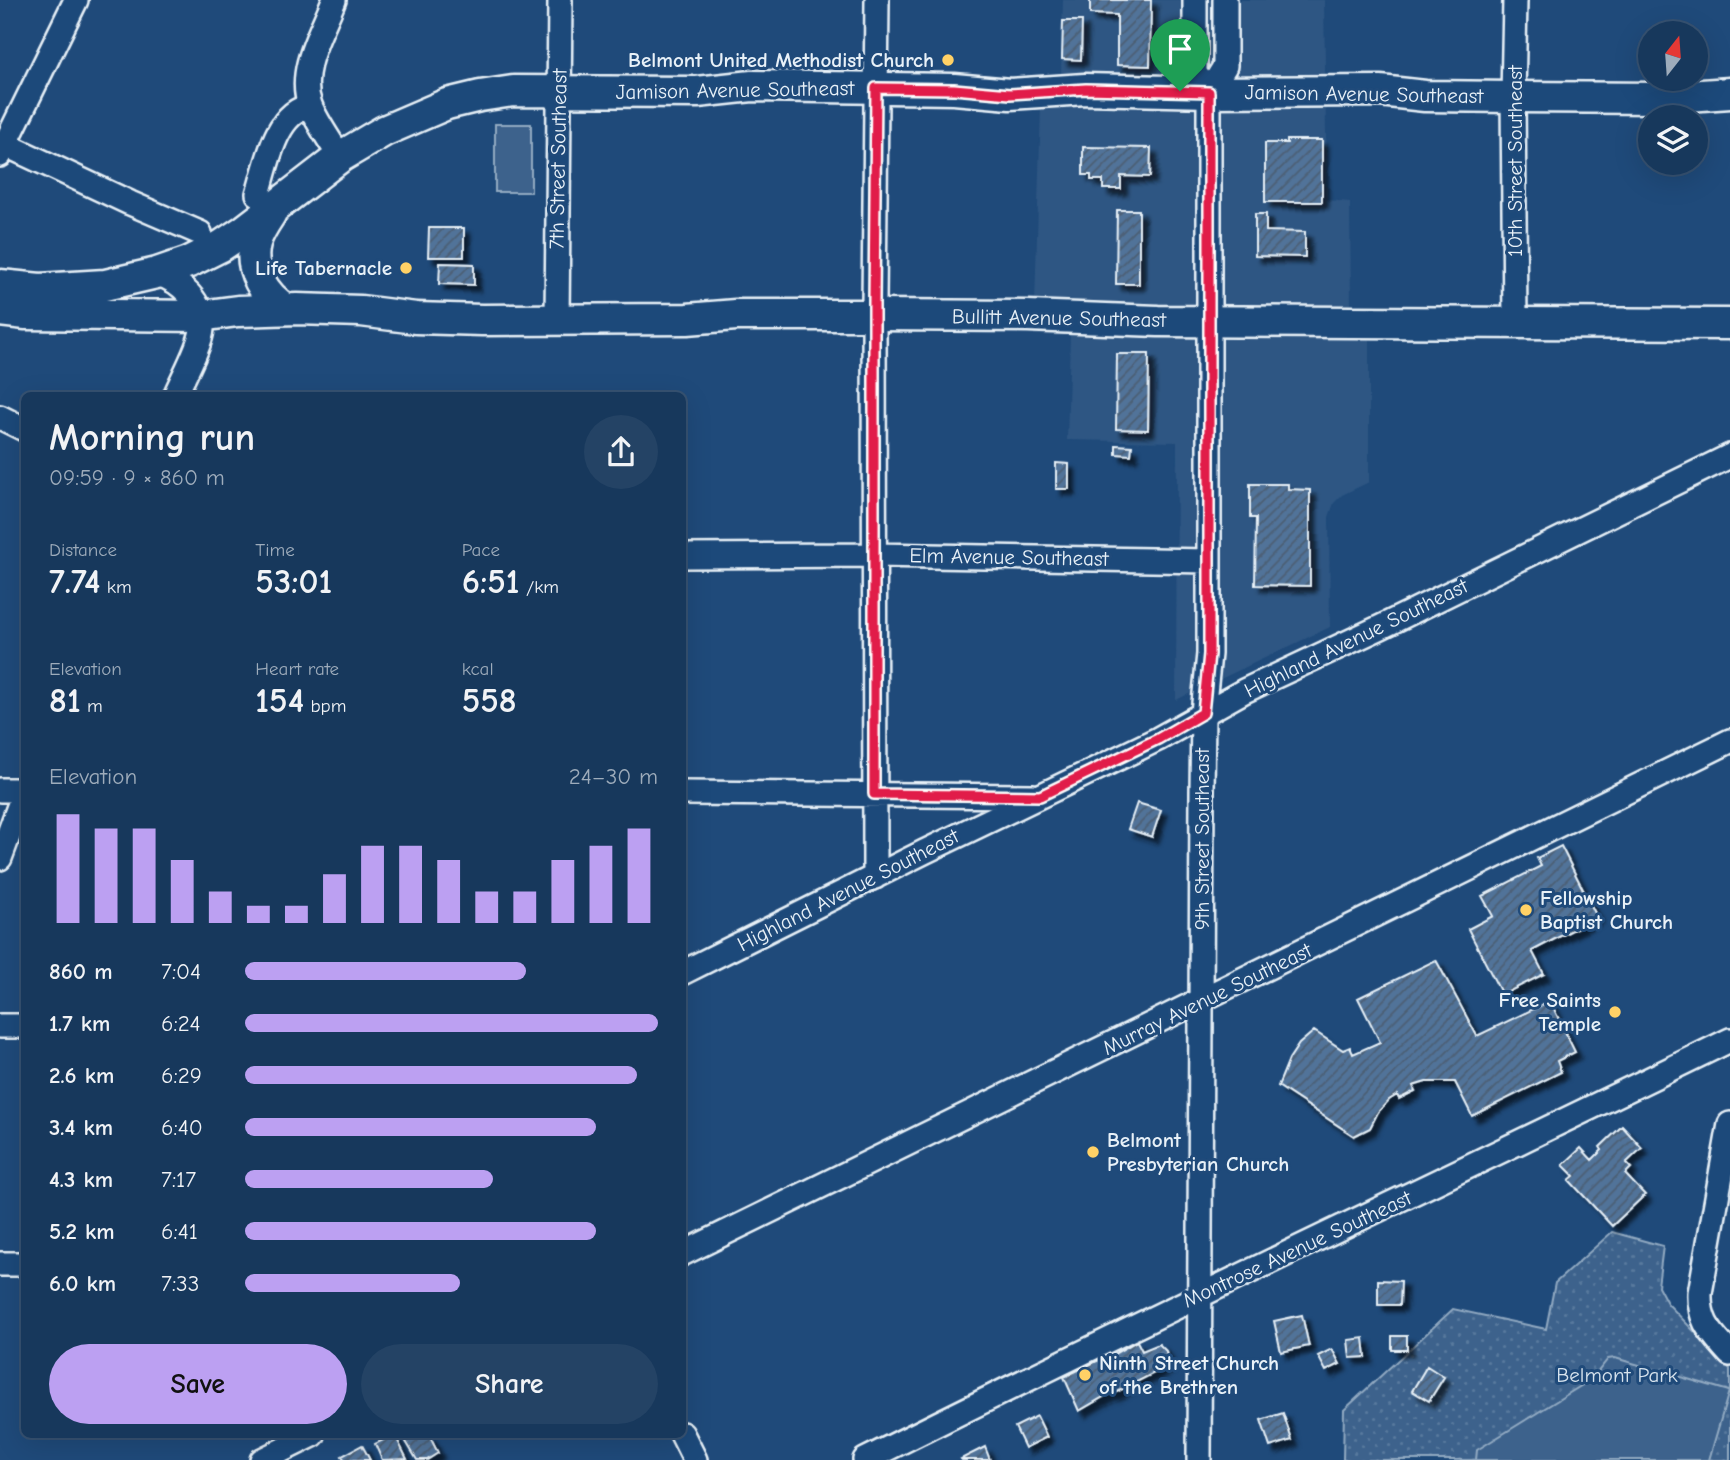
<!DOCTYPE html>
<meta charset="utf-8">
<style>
:root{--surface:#17385c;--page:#244365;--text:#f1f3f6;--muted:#9eacbb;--line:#365272;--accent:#bca0f2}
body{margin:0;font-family:"Comic Neue",sans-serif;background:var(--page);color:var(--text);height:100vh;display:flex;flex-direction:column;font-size:26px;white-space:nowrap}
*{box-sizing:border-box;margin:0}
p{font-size:23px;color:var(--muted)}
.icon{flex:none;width:38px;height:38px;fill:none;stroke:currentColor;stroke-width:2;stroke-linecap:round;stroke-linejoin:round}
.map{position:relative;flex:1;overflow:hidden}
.side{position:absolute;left:21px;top:392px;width:665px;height:1046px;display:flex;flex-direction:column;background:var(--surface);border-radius:10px;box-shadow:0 7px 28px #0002,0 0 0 2px var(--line)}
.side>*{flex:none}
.needle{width:46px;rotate:17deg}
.controls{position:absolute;left:1638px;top:21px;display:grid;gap:14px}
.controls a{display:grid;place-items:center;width:70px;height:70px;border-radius:50%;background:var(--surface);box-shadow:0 7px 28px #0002,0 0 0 2px var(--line);font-size:35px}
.pin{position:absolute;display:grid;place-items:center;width:60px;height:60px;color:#fff;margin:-72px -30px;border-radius:50% 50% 50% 0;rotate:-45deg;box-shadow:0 0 7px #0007}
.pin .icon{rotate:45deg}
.round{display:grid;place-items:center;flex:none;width:74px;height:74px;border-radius:37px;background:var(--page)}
.overview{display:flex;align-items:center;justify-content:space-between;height:119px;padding:0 28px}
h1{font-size:38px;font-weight:800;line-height:52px}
.metrics{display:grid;grid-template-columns:repeat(3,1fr);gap:10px;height:119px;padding:7px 28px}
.metrics div{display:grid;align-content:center}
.metrics b{font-size:35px;font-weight:800}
.metrics small{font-size:19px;font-weight:400}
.metrics p{font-size:19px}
.chart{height:196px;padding:14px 28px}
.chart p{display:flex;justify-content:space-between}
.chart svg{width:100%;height:126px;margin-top:7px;stroke:var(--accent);stroke-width:6}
.button{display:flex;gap:14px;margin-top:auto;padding:14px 28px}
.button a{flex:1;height:80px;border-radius:42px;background:var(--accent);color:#111;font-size:28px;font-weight:800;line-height:80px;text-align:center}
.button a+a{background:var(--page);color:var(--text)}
ul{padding:0 28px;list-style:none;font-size:23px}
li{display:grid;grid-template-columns:112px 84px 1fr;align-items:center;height:52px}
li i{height:18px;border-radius:9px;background:var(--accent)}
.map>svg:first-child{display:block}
.built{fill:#2e5683}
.park{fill:url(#park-dots);stroke:#92aac2;stroke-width:2}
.pitch{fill:#3c628c;stroke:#92aac2;stroke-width:2}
.building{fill:url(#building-hatch);stroke:#e8f1f8;stroke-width:2;filter:url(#shadow)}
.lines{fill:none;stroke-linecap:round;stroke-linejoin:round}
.minor-casing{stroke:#e8f1f8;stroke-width:28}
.major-casing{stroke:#e8f1f8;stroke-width:35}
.minor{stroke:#1f4a7a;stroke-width:23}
.major{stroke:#1f4a7a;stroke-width:30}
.route-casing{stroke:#fff;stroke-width:14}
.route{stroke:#e11d48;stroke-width:9}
.poi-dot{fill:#ffd166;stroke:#1f4a7a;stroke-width:2.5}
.labels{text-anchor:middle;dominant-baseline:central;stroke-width:6;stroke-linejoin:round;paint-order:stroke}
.poi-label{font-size:21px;font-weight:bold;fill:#e8f1f8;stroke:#1f4a7a;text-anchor:end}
.street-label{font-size:21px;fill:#e8f1f8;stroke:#1f4a7a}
.park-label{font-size:21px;fill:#d7e3ed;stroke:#1f4a7a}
</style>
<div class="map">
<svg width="1730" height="1460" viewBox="0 0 1730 1460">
<defs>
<pattern id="park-dots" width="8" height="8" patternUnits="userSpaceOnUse" patternTransform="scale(1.75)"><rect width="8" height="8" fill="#3c628c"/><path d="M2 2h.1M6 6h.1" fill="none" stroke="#58799d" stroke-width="1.8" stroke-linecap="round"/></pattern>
<pattern id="building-hatch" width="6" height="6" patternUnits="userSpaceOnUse" patternTransform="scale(1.75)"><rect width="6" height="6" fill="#517399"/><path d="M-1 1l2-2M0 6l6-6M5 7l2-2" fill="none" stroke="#4c5e72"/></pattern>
<filter id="shadow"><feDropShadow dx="6" dy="6" stdDeviation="2" flood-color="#0009"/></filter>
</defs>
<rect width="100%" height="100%" fill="#1f4a7a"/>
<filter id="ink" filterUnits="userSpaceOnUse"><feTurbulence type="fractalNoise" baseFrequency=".0143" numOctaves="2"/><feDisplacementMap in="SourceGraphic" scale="14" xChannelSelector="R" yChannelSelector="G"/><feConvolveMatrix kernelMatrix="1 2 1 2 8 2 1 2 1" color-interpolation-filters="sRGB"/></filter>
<g filter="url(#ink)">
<!-- built -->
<path class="built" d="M1063,0H1324L1327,200L1350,202L1351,307L1369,308V482L1342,495L1334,503L1329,517L1330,627L1176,700L1177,442L1067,440L1070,336L1034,335L1042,75H1061Z"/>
<!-- park -->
<path class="park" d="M1612,1232L1663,1246L1658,1286L1667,1303L1730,1369V1460H1343L1344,1410L1453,1309L1546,1329L1555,1283Z"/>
<!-- pitch -->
<path class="pitch" d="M495,124H531V192H495Z
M1615,1358L1729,1391L1709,1460H1476L1477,1450L1592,1379L1608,1359Z"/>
<!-- building -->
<path class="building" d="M1090,0H1151L1150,66L1117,65V15L1090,14Z
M1063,21H1082L1081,60L1062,59Z
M1287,140H1322V202H1265V143H1287Z
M1083,147L1151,148L1150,177L1121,176V189H1103V180H1091V175H1083Z
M1117,210H1139V284H1116Z
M1255,214H1266V231L1305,232V257L1255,256Z
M429,228H464V257H428Z
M440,263L474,264V285L439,284Z
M1117,354H1149L1148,430L1116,429Z
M1116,445L1132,446L1131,455L1116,454Z
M1056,463L1069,464V489H1056Z
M1250,484H1288V489L1310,490V586L1255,585L1256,518H1250Z
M1137,803L1161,810L1152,837L1128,829Z
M1561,846L1597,917L1532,951L1544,974L1502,995L1468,929L1493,916L1482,896L1541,866L1537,858Z
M1436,960L1477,1036L1550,1001L1575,1052L1557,1061L1561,1072L1472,1116L1455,1082H1426L1413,1086L1415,1091L1399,1099L1397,1095L1389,1100L1378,1112L1370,1128L1354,1136L1278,1086L1289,1059L1299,1044L1314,1031L1343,1050L1350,1047L1353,1054L1380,1042L1358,998Z
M1622,1126L1642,1148L1626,1163L1631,1168L1625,1174L1645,1195L1612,1226L1569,1180L1574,1176L1563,1165L1581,1148L1592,1160L1602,1150L1600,1147Z
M1378,1280L1401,1281L1400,1305H1378Z
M1302,1315L1309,1346L1281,1352L1274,1321Z
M1392,1336H1407V1350H1392Z
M1364,1338L1366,1357L1350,1358L1348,1340Z
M1137,1341L1142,1351L1159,1344L1166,1351L1168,1366L1113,1394L1112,1392L1079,1411L1064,1377L1099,1360L1100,1362Z
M1332,1349L1340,1364L1326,1371L1318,1356Z
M1427,1366L1444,1377L1429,1401L1412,1391Z
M1283,1413L1292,1440L1270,1447L1261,1420Z
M1037,1416L1047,1437L1025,1448L1015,1427Z
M393,1435H395L407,1459L382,1460L375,1444Z
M402,1435H429L438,1453L427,1460H417Z
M362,1445L370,1460H345L342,1456Z
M985,1447L990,1460H962L961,1459Z"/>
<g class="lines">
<defs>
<path id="minor" d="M334,0C322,31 297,71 310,105C317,123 330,140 340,157
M1195,0V73L1209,92
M0,142L130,203L200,233
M0,155L76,0
M258,194C267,165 275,112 310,106
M157,273C181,282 204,302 202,329C201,345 182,379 175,396
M557,319L560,0
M1515,322L1513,97L1515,0
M0,417L24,429
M682,556L874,555L1209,561
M0,790H24
M682,793L1033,796
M0,858L24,793
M875,877L874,304L877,0
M682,973L924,852L1158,739L1244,691L1381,627L1730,456
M0,1026H24
M1730,1124L1700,1293C1699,1323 1711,1332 1730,1354
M682,1254L1730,741
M0,1264H24
M682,1434L695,1460
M262,1460L313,1435
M865,1460C1151,1316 1442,1181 1730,1040
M1199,1460L1202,792L1203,713L1209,654V92L1225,66V0"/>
<path id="major" d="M271,213C265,222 258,232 255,243C248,270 265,296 286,309
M0,285L40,289L105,285L157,273L189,262L221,246L245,230L340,157L384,131L447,104L480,96L513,91L697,92L752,86L954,89L1010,94L1085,89L1209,92L1380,91L1425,96L1513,97L1659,98L1730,93
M0,311L26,314L200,316L238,311L297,309L361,311L416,318L482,320L687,319L736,315H874L1028,316L1158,321L1730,324"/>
</defs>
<!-- minor casing -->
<use href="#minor" class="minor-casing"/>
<!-- major casing -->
<use href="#major" class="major-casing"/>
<!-- minor -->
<use href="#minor" class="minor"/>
<!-- major -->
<use href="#major" class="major"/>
</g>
</g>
<g class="lines" filter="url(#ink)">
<defs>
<path id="route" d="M876,88L954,89L1010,94L1086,89L1209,92V654L1203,713L1158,739L1040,796L874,794V304Z"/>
</defs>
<!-- route casing -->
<use href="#route" class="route-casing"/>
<!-- route -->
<use href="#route" class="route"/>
</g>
<!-- markers -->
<g class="poi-dot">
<circle cx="948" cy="60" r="7"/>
<circle cx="406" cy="268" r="7"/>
<circle cx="1526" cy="910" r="7"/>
<circle cx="1615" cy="1012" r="7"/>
<circle cx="1093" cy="1152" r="7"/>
<circle cx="1085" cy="1375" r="7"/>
</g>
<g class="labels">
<!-- poi labels -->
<g class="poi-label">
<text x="934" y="60">Belmont United Methodist Church</text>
<text x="392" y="268">Life Tabernacle</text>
<text x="1540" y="898" text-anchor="start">Fellowship<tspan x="1540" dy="24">Baptist Church</tspan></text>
<text x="1601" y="1000">Free Saints<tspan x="1601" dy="24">Temple</tspan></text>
<text x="1107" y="1140" text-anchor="start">Belmont<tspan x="1107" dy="24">Presbyterian Church</tspan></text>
<text x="1099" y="1363" text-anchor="start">Ninth Street Church<tspan x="1099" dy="24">of the Brethren</tspan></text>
</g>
<!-- street labels -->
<g class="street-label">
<text transform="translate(735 90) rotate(-1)">Jamison Avenue Southeast</text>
<text transform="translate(1364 94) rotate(1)">Jamison Avenue Southeast</text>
<text transform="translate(558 159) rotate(-89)">7th Street Southeast</text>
<text transform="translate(1515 161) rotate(-90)">10th Street Southeast</text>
<text transform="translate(1059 318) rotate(1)">Bullitt Avenue Southeast</text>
<text transform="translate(1009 557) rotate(1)">Elm Avenue Southeast</text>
<text transform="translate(1356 638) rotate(-26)">Highland Avenue Southeast</text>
<text transform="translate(1202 839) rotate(-90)">9th Street Southeast</text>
<text transform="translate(848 890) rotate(-27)">Highland Avenue Southeast</text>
<text transform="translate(1207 999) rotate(-26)">Murray Avenue Southeast</text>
<text transform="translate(1297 1249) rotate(-25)">Montrose Avenue Southeast</text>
</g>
<!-- park labels -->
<g class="park-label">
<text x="1617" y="1375">Belmont Park</text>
</g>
</g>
</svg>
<div class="controls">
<a><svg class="needle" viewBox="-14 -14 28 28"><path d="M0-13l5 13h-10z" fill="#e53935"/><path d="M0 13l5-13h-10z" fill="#9eacbb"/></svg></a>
<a><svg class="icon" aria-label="layers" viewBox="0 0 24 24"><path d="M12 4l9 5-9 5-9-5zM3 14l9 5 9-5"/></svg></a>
</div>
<div class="pin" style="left:1180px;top:91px;background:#1e9e55"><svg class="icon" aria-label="arrive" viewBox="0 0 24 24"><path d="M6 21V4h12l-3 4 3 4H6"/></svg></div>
<section class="side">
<div class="overview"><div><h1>Morning run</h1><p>09:59 · 9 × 860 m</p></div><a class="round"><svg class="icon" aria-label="share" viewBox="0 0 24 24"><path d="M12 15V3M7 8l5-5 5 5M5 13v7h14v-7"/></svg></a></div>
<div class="metrics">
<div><p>Distance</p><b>7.74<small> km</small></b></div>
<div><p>Time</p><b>53:01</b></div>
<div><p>Pace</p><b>6:51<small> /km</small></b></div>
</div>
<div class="metrics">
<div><p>Elevation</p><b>81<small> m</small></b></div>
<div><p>Heart rate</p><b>154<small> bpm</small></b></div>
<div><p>kcal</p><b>558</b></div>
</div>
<div class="chart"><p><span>Elevation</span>24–30 m</p>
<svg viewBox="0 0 160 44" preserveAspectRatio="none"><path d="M5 44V6M15 44V11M25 44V11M35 44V22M45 44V33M55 44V38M65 44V38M75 44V27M85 44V17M95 44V17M105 44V22M115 44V33M125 44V33M135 44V22M145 44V17M155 44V11"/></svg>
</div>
<ul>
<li><b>860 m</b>7:04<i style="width:68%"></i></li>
<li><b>1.7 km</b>6:24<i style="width:100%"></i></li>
<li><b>2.6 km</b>6:29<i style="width:95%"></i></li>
<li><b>3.4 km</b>6:40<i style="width:85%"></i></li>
<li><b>4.3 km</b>7:17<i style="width:60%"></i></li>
<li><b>5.2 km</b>6:41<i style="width:85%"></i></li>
<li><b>6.0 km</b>7:33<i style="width:52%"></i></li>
</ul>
<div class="button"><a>Save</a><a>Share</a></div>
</section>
</div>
